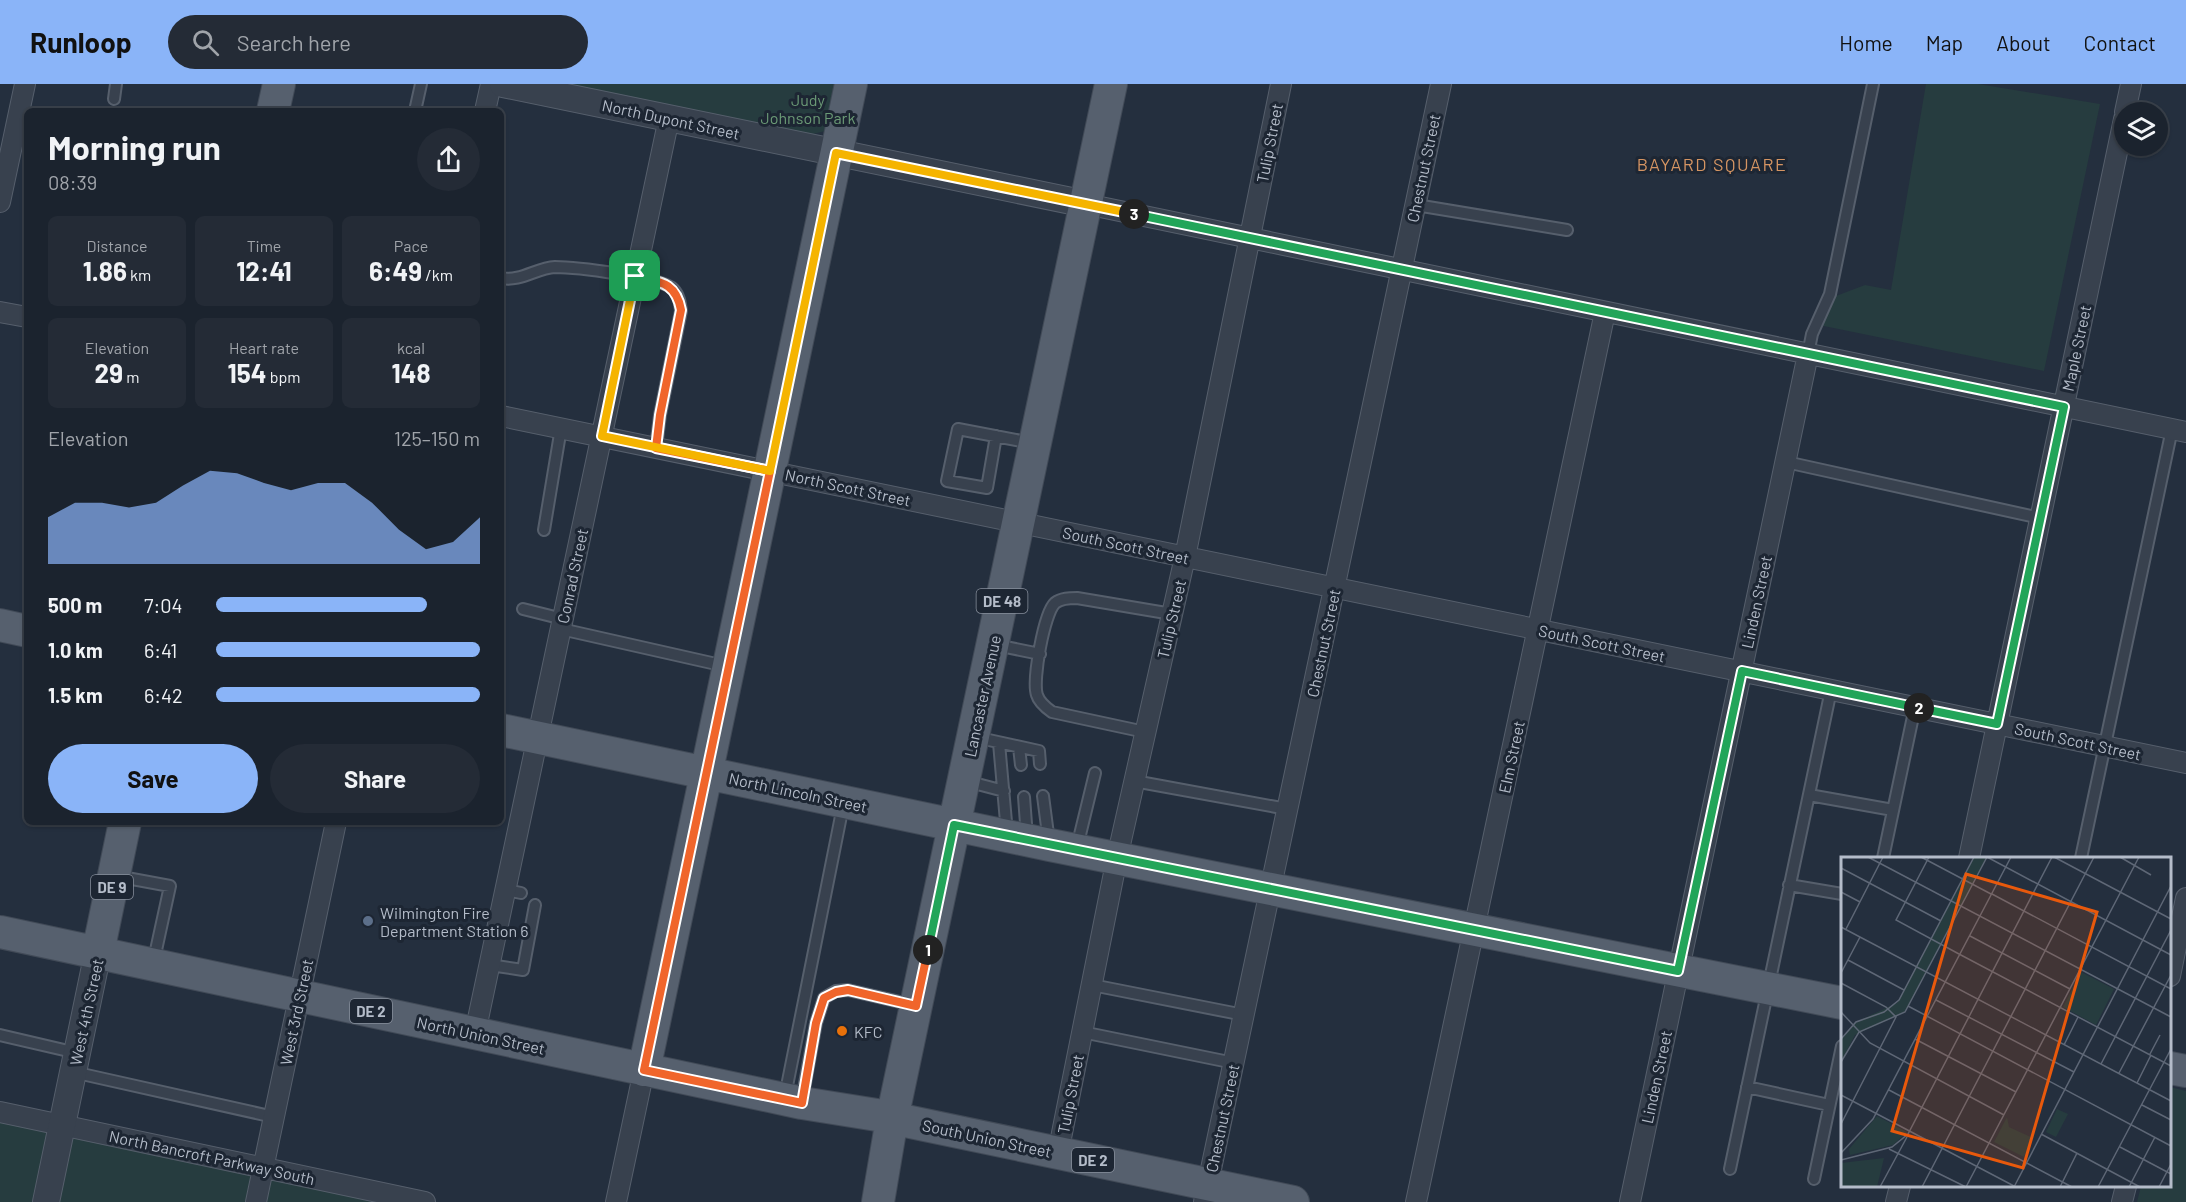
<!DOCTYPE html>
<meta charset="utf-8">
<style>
:root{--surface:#1b232e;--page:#242b36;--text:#f1f3f6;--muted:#a0a4aa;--line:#39404a;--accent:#8ab4f8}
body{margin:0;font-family:Barlow,sans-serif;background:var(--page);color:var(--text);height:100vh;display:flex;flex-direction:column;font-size:22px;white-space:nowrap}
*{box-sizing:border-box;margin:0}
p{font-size:20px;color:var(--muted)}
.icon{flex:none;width:33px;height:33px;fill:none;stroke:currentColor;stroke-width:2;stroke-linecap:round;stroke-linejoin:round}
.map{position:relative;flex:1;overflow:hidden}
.side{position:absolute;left:24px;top:24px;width:480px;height:717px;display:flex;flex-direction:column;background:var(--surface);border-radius:9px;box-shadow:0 2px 4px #0004,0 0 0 2px var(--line)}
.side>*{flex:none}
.tools{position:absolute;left:2114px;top:18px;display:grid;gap:12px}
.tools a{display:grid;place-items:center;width:54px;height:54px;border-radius:50%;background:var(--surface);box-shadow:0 2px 4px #0004,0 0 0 2px var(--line);font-size:30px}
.pin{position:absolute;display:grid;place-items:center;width:51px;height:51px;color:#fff;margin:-26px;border-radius:12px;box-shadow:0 3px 9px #0006}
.km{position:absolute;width:30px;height:30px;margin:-15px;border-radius:50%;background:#222;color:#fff;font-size:16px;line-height:30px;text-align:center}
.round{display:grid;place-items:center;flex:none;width:63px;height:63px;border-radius:32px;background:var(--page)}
.head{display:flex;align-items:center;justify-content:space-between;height:102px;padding:0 24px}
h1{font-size:33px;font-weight:700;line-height:45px}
.stats{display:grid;grid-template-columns:repeat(3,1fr);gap:9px;height:102px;padding:6px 24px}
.stats div{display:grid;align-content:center;border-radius:9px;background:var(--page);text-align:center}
.stats b{font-size:26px;font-weight:700}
.stats small{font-size:16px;font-weight:400}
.stats p{font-size:16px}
.chart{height:168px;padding:12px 24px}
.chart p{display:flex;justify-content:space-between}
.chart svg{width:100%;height:108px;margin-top:6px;fill:var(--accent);opacity:.7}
.cta{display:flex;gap:12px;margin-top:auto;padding:12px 24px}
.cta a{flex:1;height:69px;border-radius:36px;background:var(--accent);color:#111;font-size:24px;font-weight:700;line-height:69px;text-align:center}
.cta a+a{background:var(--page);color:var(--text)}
ul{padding:0 24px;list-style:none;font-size:20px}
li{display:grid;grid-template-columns:96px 72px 1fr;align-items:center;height:45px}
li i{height:15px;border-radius:8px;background:var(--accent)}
header{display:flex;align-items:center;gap:36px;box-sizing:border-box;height:84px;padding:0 30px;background:var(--accent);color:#111}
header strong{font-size:28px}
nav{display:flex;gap:33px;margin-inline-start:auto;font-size:21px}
.search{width:420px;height:54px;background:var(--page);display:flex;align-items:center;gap:15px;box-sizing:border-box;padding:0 21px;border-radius:33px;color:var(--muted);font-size:22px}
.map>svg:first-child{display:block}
.green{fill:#263c3f}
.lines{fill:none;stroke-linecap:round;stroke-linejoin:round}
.service-casing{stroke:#565f6c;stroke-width:14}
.minor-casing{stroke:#565f6c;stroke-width:22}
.tertiary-casing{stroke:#565f6c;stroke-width:28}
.primary-casing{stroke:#414a57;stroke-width:34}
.service{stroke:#38414e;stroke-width:10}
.minor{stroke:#38414e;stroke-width:20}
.tertiary{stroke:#38414e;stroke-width:26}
.primary{stroke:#56606e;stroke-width:32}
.split-1-casing{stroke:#fff;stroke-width:12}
.split-2-casing{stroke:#fff;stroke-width:12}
.split-3-casing{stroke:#fff;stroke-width:12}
.split-4-casing{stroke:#fff;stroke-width:12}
.split-1{stroke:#f0652b;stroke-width:8}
.split-2{stroke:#22a559;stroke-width:8}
.split-3{stroke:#22a559;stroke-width:8}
.split-4{stroke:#f5b400;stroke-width:8}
.service-dot{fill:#5c6f8a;stroke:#1d2633;stroke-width:2}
.food-dot{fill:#e8710a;stroke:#1d2633;stroke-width:2}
.labels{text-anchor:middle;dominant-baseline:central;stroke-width:6;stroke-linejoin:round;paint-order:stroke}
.shield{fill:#1d2633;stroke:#878f9c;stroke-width:1.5}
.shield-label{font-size:15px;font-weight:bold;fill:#b4bcc9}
.park-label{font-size:16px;fill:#6b9a76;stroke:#1d2633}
.street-label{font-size:16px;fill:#b4bcc9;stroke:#1d2633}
.poi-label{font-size:16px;fill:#b4bcc9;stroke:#1d2633;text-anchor:start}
.neighbourhood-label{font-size:18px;letter-spacing:1.5px;fill:#d59563;stroke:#1d2633}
.inset-road{fill:none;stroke:#5e6776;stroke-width:1.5}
.view{fill:#e8590c;fill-opacity:0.15;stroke:#e8590c;stroke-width:3}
.inset-edge{fill:none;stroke:#b4bcc9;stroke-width:3}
</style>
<header>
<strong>Runloop</strong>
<div class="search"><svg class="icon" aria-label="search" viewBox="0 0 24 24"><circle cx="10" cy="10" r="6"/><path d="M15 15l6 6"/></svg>Search here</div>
<nav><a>Home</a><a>Map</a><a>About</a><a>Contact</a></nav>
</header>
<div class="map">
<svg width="2186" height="1118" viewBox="0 0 2186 1118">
<rect width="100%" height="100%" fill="#242f3e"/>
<!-- green -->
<path class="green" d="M564,0H839L829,46L813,50Z
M1926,0H1978L2100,20L2044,287L1819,241L1836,212L1865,201L1891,206Z
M2170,1003L2186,1007V1118H2137L2141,1102H2170Z
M0,1028L425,1118H0Z"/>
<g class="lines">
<defs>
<path id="service" d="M114,15L116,0
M415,27L421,0
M1416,121L1567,146
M501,194C521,198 536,184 555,183C573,183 662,193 673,205C679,211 680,219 681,227L660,331L656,364
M1808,270L1812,250L1830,210L1873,0
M996,352L987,404L947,397L958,345L1032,359
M1786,378L2040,434
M544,446L561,344
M523,525L563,535
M561,545L725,582
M996,561L1040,570
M1145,648L1052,628C1045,623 1039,618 1037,611C1032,597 1044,529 1055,519C1061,514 1070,514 1077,514L1172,530
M975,653L1039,667L1040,680
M999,659L1007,749
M1019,663L1021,681
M966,697L1004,707
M1134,697L1287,725
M1809,711L1893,726
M1043,712L1049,758
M1024,713L1027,753
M1077,763L1095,689
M1883,774L1915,623
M2081,774L2172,345
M116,792L170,802L153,880
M1789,801L1842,810
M506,806L521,809
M490,881L523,886L535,821
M1092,901L1244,931
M1082,948L1234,979
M0,951L77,969
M73,988L274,1033
M1747,1003L1829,1021
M785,1012L843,722
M802,1016L816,939L824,914L836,907L848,906L913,921
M1730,1085L1831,606
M1814,1095L1842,962"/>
<path id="minor" d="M485,27L491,0
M2125,28L2131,0
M0,118L25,0
M1086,120L2186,348
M0,228L27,233
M501,332L2186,679
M1969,774L2124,35
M2170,892L2186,814
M475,949L669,34
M0,1028L425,1118
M1058,1069L1117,774L1185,473L1281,0
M256,1118L336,738
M616,1118L644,986
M1204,1118L1441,0
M1416,1118L1605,228
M1630,1118L1808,270
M1896,1118L1900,1102
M2122,1118L2126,1102"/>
<path id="tertiary" d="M503,0L1086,120
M46,1118L98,868"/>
<path id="primary" d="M273,27L279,0
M0,541L27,547
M501,646L1050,761L1842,919
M0,848L802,1019L877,1031L1293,1118
M98,868L125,738
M2170,984L2186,987
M644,986L851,0
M878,1118L892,1035L1111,0"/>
</defs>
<!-- service casing -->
<use href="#service" class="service-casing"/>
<!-- minor casing -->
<use href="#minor" class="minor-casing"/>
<!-- tertiary casing -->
<use href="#tertiary" class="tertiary-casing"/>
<!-- primary casing -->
<use href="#primary" class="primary-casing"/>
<!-- service -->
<use href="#service" class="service"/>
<!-- minor -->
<use href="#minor" class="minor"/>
<!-- tertiary -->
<use href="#tertiary" class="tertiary"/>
<!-- primary -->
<use href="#primary" class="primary"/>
</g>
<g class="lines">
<defs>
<path id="split-1" d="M635,192C660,198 676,198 681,226L660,331L656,364L770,387L644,986L802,1019L816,939L824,914L836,908L848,906L916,922L928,866"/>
<path id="split-2" d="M928,866L954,741L1678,887L1742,587L1919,624"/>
<path id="split-3" d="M1134,130L2064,323L1997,640L1919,624"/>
<path id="split-4" d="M635,192L602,352L770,387L836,69L1134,130"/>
</defs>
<!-- split-1 casing -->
<use href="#split-1" class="split-1-casing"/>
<!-- split-2 casing -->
<use href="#split-2" class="split-2-casing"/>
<!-- split-3 casing -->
<use href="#split-3" class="split-3-casing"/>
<!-- split-4 casing -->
<use href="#split-4" class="split-4-casing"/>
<!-- split-1 -->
<use href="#split-1" class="split-1"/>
<!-- split-2 -->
<use href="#split-2" class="split-2"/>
<!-- split-3 -->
<use href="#split-3" class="split-3"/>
<!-- split-4 -->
<use href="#split-4" class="split-4"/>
</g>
<!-- markers -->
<circle class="service-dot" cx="368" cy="837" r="6"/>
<circle class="food-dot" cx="842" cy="947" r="6"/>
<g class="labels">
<!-- shield labels -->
<g class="shield">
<rect x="976.5" y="505" width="51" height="24" rx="4.5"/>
<rect x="91" y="791" width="42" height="24" rx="4.5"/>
<rect x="350" y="915" width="42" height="24" rx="4.5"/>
<rect x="1072" y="1064" width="42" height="24" rx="4.5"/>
</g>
<g class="shield-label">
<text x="1002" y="517">DE 48</text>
<text x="112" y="803">DE 9</text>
<text x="371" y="927">DE 2</text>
<text x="1093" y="1076">DE 2</text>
</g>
<!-- park labels -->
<g class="park-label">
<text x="808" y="15">Judy<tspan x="808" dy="18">Johnson Park</tspan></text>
</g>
<!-- street labels -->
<g class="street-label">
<text transform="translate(671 35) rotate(12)">North Dupont Street</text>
<text transform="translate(1269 59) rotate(-79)">Tulip Street</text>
<text transform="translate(1423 84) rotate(-78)">Chestnut Street</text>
<text transform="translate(2076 264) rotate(-78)">Maple Street</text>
<text transform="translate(848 403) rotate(12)">North Scott Street</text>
<text transform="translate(1126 461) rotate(12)">South Scott Street</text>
<text transform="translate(572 492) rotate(-78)">Conrad Street</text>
<text transform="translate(1756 518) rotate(-78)">Linden Street</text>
<text transform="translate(1171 535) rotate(-77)">Tulip Street</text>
<text transform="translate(1323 559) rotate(-78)">Chestnut Street</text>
<text transform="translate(1602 559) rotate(12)">South Scott Street</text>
<text transform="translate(982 612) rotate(-78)">Lancaster Avenue</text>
<text transform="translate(2078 657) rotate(12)">South Scott Street</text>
<text transform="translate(1511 673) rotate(-78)">Elm Street</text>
<text transform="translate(798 708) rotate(12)">North Lincoln Street</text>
<text transform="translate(86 928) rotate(-78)">West 4th Street</text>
<text transform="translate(296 928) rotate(-78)">West 3rd Street</text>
<text transform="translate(481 951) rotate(12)">North Union Street</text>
<text transform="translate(1656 993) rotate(-78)">Linden Street</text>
<text transform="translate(1070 1010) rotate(-79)">Tulip Street</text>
<text transform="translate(1222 1034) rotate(-78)">Chestnut Street</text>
<text transform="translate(987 1054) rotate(12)">South Union Street</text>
<text transform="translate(212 1073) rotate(12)">North Bancroft Parkway South</text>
</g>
<!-- poi labels -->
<g class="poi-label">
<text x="380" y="828">Wilmington Fire<tspan x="380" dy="18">Department Station 6</tspan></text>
<text x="854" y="947">KFC</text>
</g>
<!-- neighbourhood labels -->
<g class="neighbourhood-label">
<text x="1712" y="80">BAYARD SQUARE</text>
</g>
</g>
<!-- overview -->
<g transform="translate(1841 773)">
<rect width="330" height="330" fill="#242f3e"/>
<path d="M133,0H146L64,155L14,178L0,205V182L15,165L56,146ZM240,115L273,132L255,168L222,150ZM216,252L227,257L215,280L205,275ZM36,259L66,275L52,288L9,298L8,292ZM166,260L168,270L192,281L183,300L153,285ZM43,301L36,330H0V306Z" fill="#263c3f"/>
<path class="inset-road" d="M27,0L330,160M80,0L150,37M88,0L55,63L118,97M146,0L330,98M213,0L330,62M279,0L310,18M0,11L100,64M0,35L19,45M151,37L330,132M0,70L330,244M5,72L42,0M129,79L229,132M118,97L330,209M7,103L63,133M0,116L19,80M0,126L45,150L55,160L0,267M95,143L233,215M67,149L330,289M0,155L29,186L163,258M0,182L15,165L43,155L58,143L133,0M74,182L175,235M223,188L237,160M309,197L319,178M0,205L18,175L64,155L146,0M260,207L330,73M278,216L330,118M296,226L310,198M48,233L231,330M0,238L173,329M301,248L330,263M200,277L299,330M279,290L330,317M48,292L125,330M0,296L32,262L170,0M0,303L51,290L67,277L211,0M39,330L66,280M81,330L253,0M125,330L298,0M173,330L330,29M219,330L236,296M257,330L330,192M288,330L314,280M318,330L330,307"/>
<path class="view" d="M125,17L256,55L182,311L51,274Z"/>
<rect width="330" height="330" class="inset-edge"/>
</g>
</svg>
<div class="tools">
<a><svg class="icon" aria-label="layers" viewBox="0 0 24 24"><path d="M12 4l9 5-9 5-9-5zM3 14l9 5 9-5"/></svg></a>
</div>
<div class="pin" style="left:635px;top:192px;background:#1e9e55"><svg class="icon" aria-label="arrive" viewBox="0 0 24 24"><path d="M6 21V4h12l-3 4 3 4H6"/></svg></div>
<b class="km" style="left:928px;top:866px">1</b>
<b class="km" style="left:1919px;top:624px">2</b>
<b class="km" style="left:1134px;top:130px">3</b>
<section class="side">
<div class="head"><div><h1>Morning run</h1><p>08:39</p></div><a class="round"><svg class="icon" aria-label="share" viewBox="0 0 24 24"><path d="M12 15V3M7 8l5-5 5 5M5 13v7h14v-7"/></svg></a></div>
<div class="stats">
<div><p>Distance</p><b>1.86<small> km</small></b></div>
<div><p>Time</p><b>12:41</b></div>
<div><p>Pace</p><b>6:49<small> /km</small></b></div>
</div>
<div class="stats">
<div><p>Elevation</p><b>29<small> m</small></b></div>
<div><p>Heart rate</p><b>154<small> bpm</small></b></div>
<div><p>kcal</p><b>148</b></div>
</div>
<div class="chart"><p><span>Elevation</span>125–150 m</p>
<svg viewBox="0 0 160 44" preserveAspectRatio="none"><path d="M0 44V25L10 19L20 19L30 21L40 19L50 12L60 6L70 7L80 11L90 14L100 11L110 11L120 19L130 30L140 38L150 35L160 25V44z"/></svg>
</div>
<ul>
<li><b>500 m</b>7:04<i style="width:80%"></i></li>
<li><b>1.0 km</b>6:41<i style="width:100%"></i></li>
<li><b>1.5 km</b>6:42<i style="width:100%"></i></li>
</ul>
<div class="cta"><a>Save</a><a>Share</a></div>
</section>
</div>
